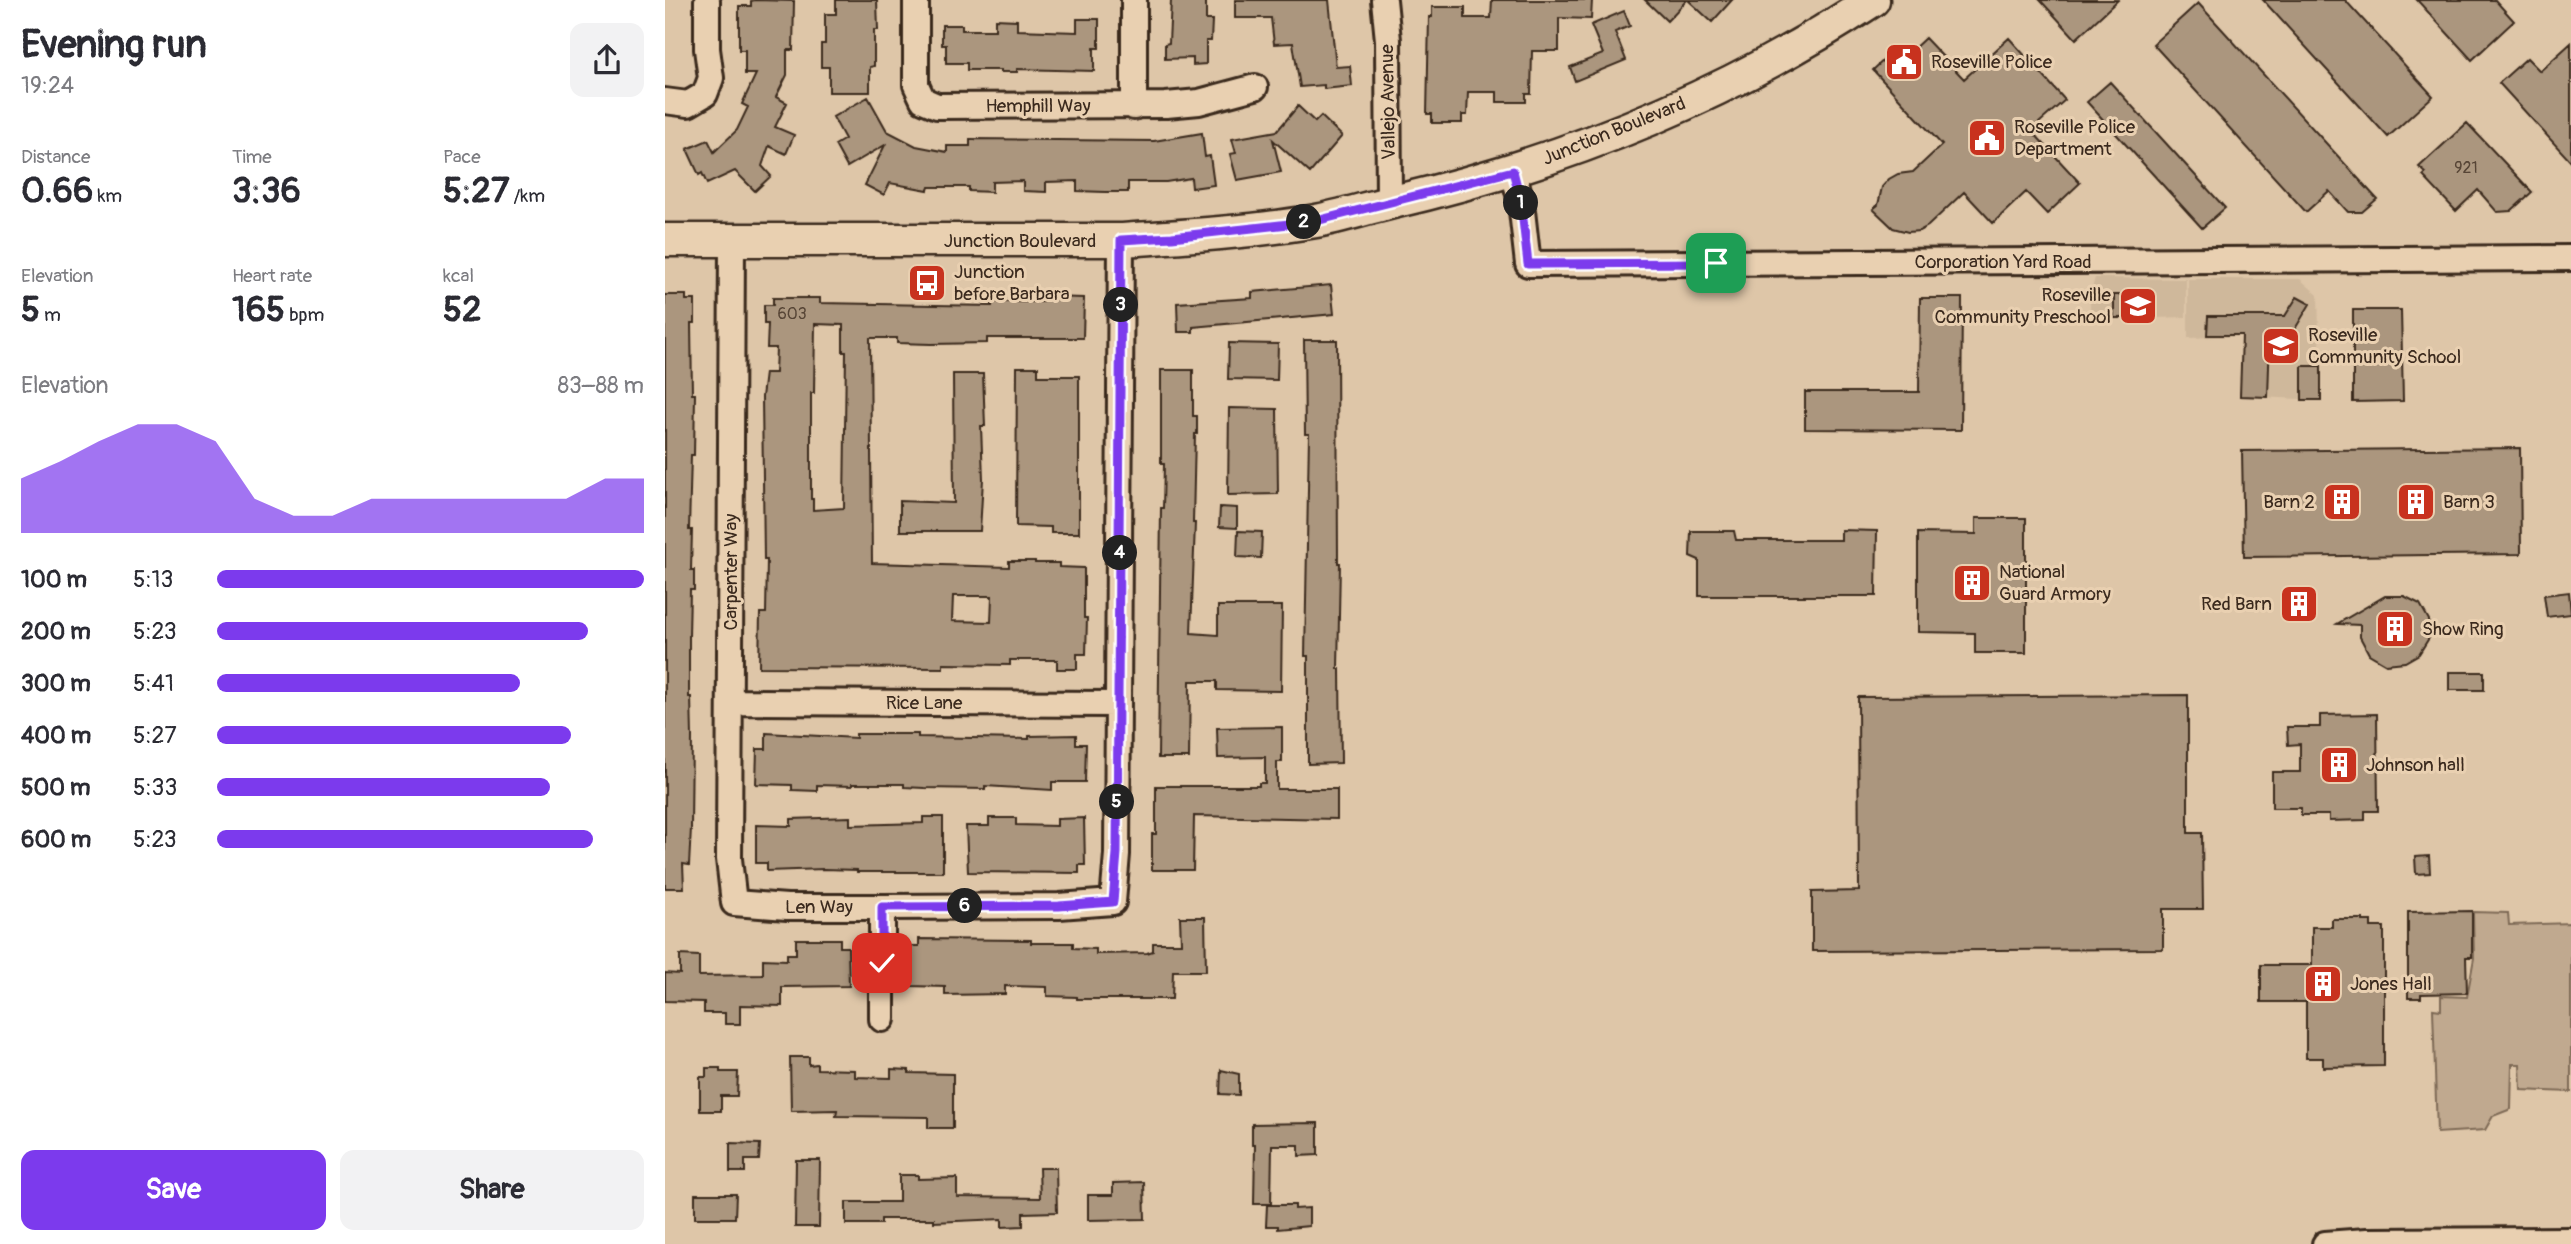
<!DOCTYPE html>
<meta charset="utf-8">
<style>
:root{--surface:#fff;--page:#f2f2f3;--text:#2b2b33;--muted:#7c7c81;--accent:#7c3aed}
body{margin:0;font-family:Pangolin,sans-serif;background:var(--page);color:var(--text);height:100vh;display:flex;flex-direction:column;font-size:26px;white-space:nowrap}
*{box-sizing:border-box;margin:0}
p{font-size:23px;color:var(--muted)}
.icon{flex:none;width:38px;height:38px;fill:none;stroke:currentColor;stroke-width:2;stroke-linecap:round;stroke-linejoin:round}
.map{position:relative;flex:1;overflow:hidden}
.side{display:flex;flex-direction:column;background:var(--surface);width:665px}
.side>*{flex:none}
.pin{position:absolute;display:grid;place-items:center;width:60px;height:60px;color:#fff;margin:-30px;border-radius:14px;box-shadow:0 4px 10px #0006}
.km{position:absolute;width:35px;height:35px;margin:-18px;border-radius:50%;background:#222;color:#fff;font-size:19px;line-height:35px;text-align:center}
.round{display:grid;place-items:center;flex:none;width:74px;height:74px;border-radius:14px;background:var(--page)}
.head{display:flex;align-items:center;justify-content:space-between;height:119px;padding:0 21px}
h1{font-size:38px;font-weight:700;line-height:52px}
.metrics{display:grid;grid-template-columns:repeat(3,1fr);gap:10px;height:119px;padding:7px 21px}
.metrics div{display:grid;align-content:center}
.metrics b{font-size:35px;font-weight:700}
.metrics small{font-size:19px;font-weight:400}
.metrics p{font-size:19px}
.chart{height:196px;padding:14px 21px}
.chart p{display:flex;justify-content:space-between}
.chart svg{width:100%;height:126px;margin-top:7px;fill:var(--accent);opacity:.7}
.action{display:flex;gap:14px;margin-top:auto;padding:14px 21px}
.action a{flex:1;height:80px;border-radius:14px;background:var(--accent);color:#fff;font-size:28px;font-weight:700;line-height:80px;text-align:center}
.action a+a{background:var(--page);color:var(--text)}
ul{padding:0 21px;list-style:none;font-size:23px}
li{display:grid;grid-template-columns:112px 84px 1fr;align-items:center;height:52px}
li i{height:18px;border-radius:9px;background:var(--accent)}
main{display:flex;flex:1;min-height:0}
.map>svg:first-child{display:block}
.built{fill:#cfb89b}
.green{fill:#c0a98f;stroke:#7e6a56;stroke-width:2}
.building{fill:#ab967e;stroke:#3b2a1e;stroke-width:2;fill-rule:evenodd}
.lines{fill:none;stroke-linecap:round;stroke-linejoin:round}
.minor-casing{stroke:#3b2a1e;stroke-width:30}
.major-casing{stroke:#3b2a1e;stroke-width:37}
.minor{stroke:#e9d0b1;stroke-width:24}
.major{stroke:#e9d0b1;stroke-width:32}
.route-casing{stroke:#fff;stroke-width:14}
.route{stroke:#7c3aed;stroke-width:9}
.labels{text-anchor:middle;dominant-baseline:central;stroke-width:6;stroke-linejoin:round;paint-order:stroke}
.number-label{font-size:16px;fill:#574536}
.poi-label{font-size:19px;fill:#3b2a1e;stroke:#e9d0b1;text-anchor:start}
.street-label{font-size:19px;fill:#3b2a1e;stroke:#e9d0b1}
</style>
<main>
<section class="side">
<div class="head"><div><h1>Evening run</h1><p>19:24</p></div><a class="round"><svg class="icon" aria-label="share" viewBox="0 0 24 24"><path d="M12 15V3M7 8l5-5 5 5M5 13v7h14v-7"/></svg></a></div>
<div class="metrics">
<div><p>Distance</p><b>0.66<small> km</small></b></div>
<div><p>Time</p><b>3:36</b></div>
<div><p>Pace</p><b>5:27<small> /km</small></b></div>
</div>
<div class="metrics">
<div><p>Elevation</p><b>5<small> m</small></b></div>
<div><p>Heart rate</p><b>165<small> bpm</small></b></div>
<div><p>kcal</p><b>52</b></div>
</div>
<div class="chart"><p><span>Elevation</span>83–88 m</p>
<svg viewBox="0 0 160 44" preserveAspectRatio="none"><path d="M0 44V25L10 19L20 12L30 6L40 6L50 12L60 32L70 38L80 38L90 32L100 32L110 32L120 32L130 32L140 32L150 25L160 25V44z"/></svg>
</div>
<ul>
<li><b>100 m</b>5:13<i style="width:100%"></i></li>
<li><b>200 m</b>5:23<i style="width:87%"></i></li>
<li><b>300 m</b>5:41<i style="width:71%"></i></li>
<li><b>400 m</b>5:27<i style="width:83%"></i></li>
<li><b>500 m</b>5:33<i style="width:78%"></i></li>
<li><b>600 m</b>5:23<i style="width:88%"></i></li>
</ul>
<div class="action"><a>Save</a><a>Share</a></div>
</section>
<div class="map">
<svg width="1906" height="1244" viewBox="0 0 1906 1244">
<rect width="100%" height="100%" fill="#dec6a8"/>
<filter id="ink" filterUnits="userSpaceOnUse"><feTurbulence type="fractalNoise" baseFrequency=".0143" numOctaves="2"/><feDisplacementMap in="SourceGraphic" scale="14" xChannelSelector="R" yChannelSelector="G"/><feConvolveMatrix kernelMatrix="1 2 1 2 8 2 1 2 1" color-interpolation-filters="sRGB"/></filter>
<g filter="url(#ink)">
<!-- built -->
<path class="built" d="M1430,278L1521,279V317L1425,320V295Z
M1523,279H1635L1653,295L1656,400L1575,396L1577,336L1523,338Z"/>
<!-- green -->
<path class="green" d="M1808,912L1843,913L1844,925L1906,923V1092L1856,1090L1855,1064H1847L1846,1109L1828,1116L1820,1130L1772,1133L1768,1009L1776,1010V996L1802,997L1809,958Z"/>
<!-- building -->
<path class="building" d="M90,0L129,1L128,50H122V75L111,97L122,103L110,127L129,135L121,154L104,146L97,166L106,176L90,191L70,171L42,184L37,173L34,175L22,149L43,140L49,152L72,130L83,107L77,104L91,74H80V50H74V6H86V1Z
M171,0H212L213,30H209V66L205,67V92H164V67H156V44H160V14H171Z
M506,0H541V20H547L546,41H541V64L528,65V58L500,59V44L504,43Z
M570,0H664L671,67L685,66L687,86L659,89V85L635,87L628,43L609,44L606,18H570Z
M827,0H927L926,19L894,18V51H867L866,94H861V102H832V92H803L802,115H797V123H767V114H762L764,17H767V7H800V18H826Z
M980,0H1022L1002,21Z
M1023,0H1067L1047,22Z
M1375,0H1453L1411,39Z
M1598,0H1680L1768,96L1723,137Z
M1752,0H1830L1849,21L1807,60Z
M1533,3L1712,199L1697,212H1683L1664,191L1641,212L1488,44Z
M959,11L965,26L950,32L961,60L910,81L905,67L938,54L926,25Z
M330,19L352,20V30L412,32V19H434V48H429V71L352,69V72H336V70H302V63H281V45H277V25H297V30H330Z
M1260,38L1299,79L1344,38L1400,100L1366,130L1415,183L1382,214L1361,192L1328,223L1299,192L1263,226L1254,231L1243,232L1228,228L1208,209L1213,205L1217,187L1224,179L1233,174L1248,172L1277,145L1208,70L1222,57L1230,66Z
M1906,43V162L1834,83L1862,58L1875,71Z
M1445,82L1560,208L1537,228L1422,102Z
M203,97L222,131L251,146L282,152V146H305V139L489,141L537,133L540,157L545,156L549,185L527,188L526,178L501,182H463V192H440L412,191V181L381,182V192L358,191V181L327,182V192L304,191V187H264L263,190L225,183L219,195L200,185L220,145L182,167L170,145L180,139L168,117Z
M633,106L650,122L656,116L677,136L645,173L608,140L616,172L572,180L565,154L571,153L567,139L612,131Z
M1802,123L1867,192L1846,211L1832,212L1813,190L1791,211L1758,176L1761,173L1754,167Z
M666,285L669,314L528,327V332H513L512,303L587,298V292Z
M0,295H21V300H30V323H26L27,394H30L29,455H26L24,530H27L26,570H29V590H25L24,637V697H26L27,736L26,828L24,865L18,864L19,888H0Z
M1449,295H1490V318H1449Z
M384,297L419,298L418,338H322V343L266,344L232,343V338H205L207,563L344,567V561H370V563H394V567L419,568V618H422L421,654H412V669H392V660H345V665L278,664V668L94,667L95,613H101L102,560H99L97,397L100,373H110L111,348H102L103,324H99V305H108V298H155V303L327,306V302H378V299H384ZM150,324L178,325V352H181L179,508L148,510V499H146V393H149ZM288,596H327L326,622L287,621Z
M1632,297L1645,304L1621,344L1605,335L1603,397L1575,396L1577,335H1542L1543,316H1620Z
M1255,298H1297L1296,430L1140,429V392H1254Z
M1688,310H1736L1738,401L1688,402Z
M639,340H672L673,563H675L673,669H675L676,763L643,764V656H640L644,434H640Z
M564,343L613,344L612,380L563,379Z
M1637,366H1656V400H1637Z
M352,367H373V376H414V533H386V527L351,526Z
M496,370H528V416H532V434H530L528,523H530L526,633L553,635V606H617L616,691L552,690V681H525L524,758H493L496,508H498L499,464H496Z
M288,374H318L320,426H316L318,479L315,531H235V501L289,503Z
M564,408L612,409L613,494L563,495Z
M1855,448L1856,554L1579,557L1577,451Z
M555,507L572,508V528L554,527Z
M1311,518H1361V653H1310V633L1253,632V533L1311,534Z
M1176,530L1212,531L1211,596H1034V560L1025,556L1026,531H1069L1071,540H1176Z
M573,531L597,532L596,558L572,557Z
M1904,592L1906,614L1882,617L1879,595Z
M1720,596H1739L1755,604L1764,620V638L1754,654L1740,662L1721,664L1704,654L1695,637V625L1672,624Z
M1784,672H1819V690H1784Z
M1523,695V833H1537L1538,909H1498V949L1147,951V892L1194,891L1193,697Z
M1712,714L1713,811H1700V820L1664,821V815H1636V808H1607V772H1635V744L1623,745L1622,727H1655V715Z
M617,727V762H612V789H672V819L529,816L528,870H487V834H491V786H594V783H600V757L553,758L552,728Z
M101,733L191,738V734H253V737L364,739V736L411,735V744H421L420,782H387V790L320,786V789L259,788L239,787V784H187V786L152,785V791L127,790V785L91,784L92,749H101Z
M185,817V825L258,823V817H278V872H192V870L159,869L102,871V863H91V825L126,826V819Z
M324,818H351V825L392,826V819L419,818L420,865H414V873L303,872L301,826H324Z
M1764,856L1765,873L1751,874L1750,857Z
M1807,911V957H1801L1802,993L1756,994V998H1743V912Z
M515,917H540L541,971H508L507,999H412V997L382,996V987L340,986V994L280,995V987L246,986V946H254V939L366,940V943H408V948L431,949V954L482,953L488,951V943H516Z
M1667,919H1698V921H1706V927H1719V1066L1658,1067V1058H1641V1002H1596V965H1647V927H1667Z
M131,939H175V947H183L184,986L117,987V1006L75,1005V1024H60V1013H39V1002L0,1001V973L15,974V955L34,956V976L98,975V959L122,960V954H131Z
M125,1057H144V1065L152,1064V1069L190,1070V1077L226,1078V1069L244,1070V1073L288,1074V1128H263V1117L171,1116L172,1110L126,1111Z
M41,1068H55V1072H73L72,1096H56V1111H35V1077H41Z
M556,1070L574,1074V1095L555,1094Z
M653,1123V1155L634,1156V1145H607L606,1204H589L590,1145H587V1124Z
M65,1143L95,1144L94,1160H80V1172H65Z
M131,1160H155L154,1227H130Z
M374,1168H391L392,1212L358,1213V1226L337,1227V1219L269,1222V1219H216V1224H181V1202H234V1175H253V1179L292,1178V1197L375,1198Z
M479,1182L480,1219L423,1220V1195H448V1183Z
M30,1194H71L70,1218H30Z
M602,1205H630V1209L644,1208V1226L613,1229V1226H601Z"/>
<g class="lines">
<defs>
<path id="minor" d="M251,0V85L258,100L272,106L501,105L534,102L590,87
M469,0V107
M719,0L723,40L724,203
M0,101L23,104L40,94L46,78L42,49V0
M848,171L856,202L863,264L1906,258
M67,240L64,859L69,903L122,907H217L394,906L448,902L452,854L456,240
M65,702L452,704
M217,1019V907
M1660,1244L1702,1241L1906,1240"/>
<path id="major" d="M0,240H456C521,236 587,232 651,221C677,216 702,208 728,202C899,162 1061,97 1208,0"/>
</defs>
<!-- minor casing -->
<use href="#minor" class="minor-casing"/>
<!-- major casing -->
<use href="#major" class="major-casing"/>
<!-- minor -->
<use href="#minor" class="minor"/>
<!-- major -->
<use href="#major" class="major"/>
</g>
</g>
<g class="lines" filter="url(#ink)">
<defs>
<path id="route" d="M217,963V907L394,906L448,902L452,853L456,240L507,237L651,221L848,171L856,202L863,264L1051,263"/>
</defs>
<!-- route casing -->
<use href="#route" class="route-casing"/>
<!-- route -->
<use href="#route" class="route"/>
</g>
<!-- icons -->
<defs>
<symbol id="civic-square" viewBox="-11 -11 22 22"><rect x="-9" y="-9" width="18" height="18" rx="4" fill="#c8321e" stroke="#e9d0b1"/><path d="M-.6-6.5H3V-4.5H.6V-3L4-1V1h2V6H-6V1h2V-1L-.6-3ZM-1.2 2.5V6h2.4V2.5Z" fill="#fff"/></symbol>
<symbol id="bus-square" viewBox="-11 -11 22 22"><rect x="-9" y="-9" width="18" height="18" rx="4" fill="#c8321e" stroke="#e9d0b1"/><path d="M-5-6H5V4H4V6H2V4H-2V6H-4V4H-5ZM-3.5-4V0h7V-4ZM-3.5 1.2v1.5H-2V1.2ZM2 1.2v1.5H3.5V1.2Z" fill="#fff"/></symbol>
<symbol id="school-square" viewBox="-11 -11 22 22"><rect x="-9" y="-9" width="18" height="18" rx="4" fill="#c8321e" stroke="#e9d0b1"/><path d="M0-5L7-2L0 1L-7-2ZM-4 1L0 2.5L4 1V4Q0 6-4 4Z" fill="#fff"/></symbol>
<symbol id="building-square" viewBox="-11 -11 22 22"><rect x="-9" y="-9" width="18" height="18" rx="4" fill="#c8321e" stroke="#e9d0b1"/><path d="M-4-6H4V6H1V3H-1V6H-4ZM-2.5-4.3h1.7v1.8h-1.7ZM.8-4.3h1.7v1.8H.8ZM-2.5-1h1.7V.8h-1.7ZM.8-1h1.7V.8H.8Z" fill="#fff"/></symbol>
</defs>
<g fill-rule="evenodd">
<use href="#civic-square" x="1217" y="40" width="44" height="44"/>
<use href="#civic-square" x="1300" y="116" width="44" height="44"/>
<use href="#bus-square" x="240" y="261" width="44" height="44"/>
<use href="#school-square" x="1451" y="284" width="44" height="44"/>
<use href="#school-square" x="1594" y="324" width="44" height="44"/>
<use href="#building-square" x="1655" y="480" width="44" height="44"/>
<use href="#building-square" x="1729" y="480" width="44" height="44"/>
<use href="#building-square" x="1285" y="561" width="44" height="44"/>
<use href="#building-square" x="1612" y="582" width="44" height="44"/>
<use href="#building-square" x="1708" y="607" width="44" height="44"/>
<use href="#building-square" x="1652" y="743" width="44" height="44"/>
<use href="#building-square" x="1636" y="962" width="44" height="44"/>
</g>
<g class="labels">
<!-- number labels -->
<g class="number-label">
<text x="1801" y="168">921</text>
<text x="127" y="314">603</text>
</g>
<!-- poi labels -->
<g class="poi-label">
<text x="1266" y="62">Roseville Police</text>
<text x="1349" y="127">Roseville Police<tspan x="1349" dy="22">Department</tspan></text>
<text x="289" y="272">Junction<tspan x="289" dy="22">before Barbara</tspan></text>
<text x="1446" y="295" text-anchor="end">Roseville<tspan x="1446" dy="22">Community Preschool</tspan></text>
<text x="1643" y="335">Roseville<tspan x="1643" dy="22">Community School</tspan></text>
<text x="1650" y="502" text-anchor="end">Barn 2</text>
<text x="1778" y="502">Barn 3</text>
<text x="1334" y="572">National<tspan x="1334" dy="22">Guard Armory</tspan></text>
<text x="1607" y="604" text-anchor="end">Red Barn</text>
<text x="1757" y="629">Show Ring</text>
<text x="1701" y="765">Johnson hall</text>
<text x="1685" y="984">Jones Hall</text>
</g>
<!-- street labels -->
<g class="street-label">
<text transform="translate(723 102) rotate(-91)">Vallejo Avenue</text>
<text x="373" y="106">Hemphill Way</text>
<text transform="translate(949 131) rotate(-22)">Junction Boulevard</text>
<text x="355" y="241">Junction Boulevard</text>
<text x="1338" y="262">Corporation Yard Road</text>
<text transform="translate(66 572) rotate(-90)">Carpenter Way</text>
<text x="259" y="703">Rice Lane</text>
<text x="154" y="907">Len Way</text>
</g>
</g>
</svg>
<div class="pin" style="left:1051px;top:263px;background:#1e9e55"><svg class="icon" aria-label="arrive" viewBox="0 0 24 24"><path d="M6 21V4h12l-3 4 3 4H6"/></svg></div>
<div class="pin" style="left:217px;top:963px;background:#d93025"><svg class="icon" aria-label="check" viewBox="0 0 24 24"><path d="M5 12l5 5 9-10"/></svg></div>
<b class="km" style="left:856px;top:203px">1</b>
<b class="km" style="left:639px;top:222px">2</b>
<b class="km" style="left:456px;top:305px">3</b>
<b class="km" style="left:455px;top:553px">4</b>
<b class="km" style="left:452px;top:802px">5</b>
<b class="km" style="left:300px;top:906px">6</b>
</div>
</main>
